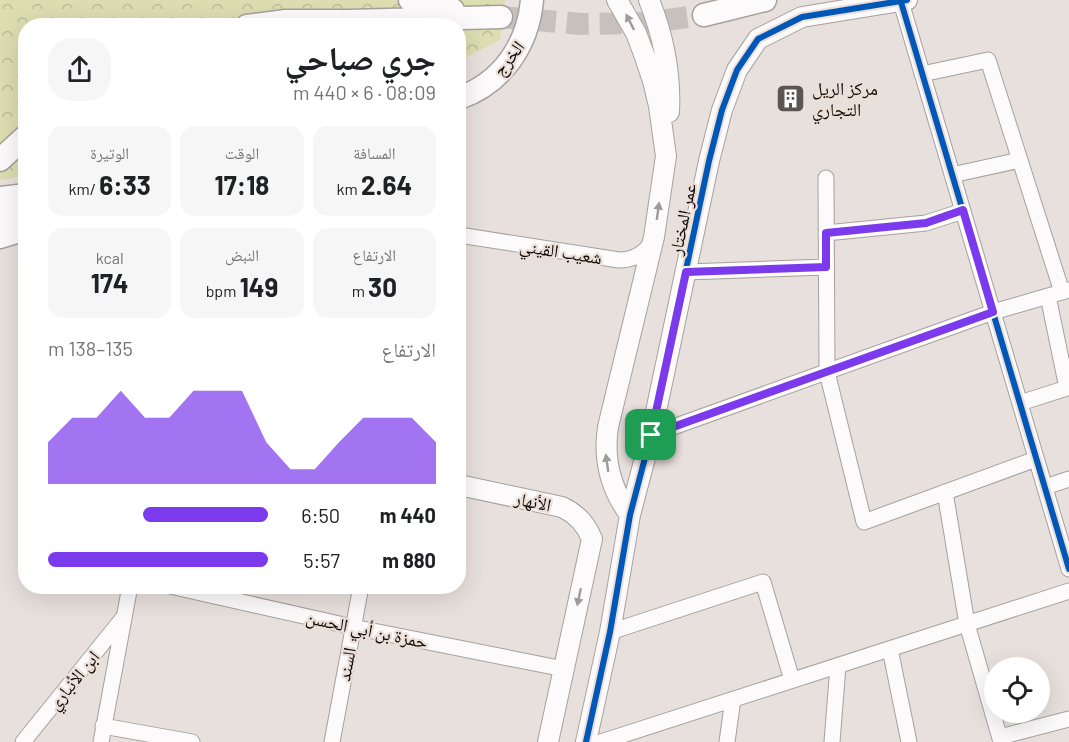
<!DOCTYPE html>
<html lang="ar">
<meta charset="utf-8">
<style>
:root{--surface:#fff;--page:#f6f6f6;--text:#202124;--muted:#757577;--accent:#7c3aed}
body{margin:0;font-family:Barlow,"Noto Naskh Arabic",sans-serif;background:var(--page);color:var(--text);direction:rtl;height:100vh;display:flex;flex-direction:column;font-size:22px;white-space:nowrap}
*{box-sizing:border-box;margin:0}
p{font-size:20px;color:var(--muted)}
.icon{flex:none;width:33px;height:33px;fill:none;stroke:currentColor;stroke-width:2;stroke-linecap:round;stroke-linejoin:round}
.map{position:relative;flex:1;overflow:hidden;direction:ltr}
.drawer{position:absolute;left:18px;top:18px;width:448px;height:576px;display:flex;flex-direction:column;background:var(--surface);border-radius:24px;box-shadow:0 6px 24px #0002;direction:rtl}
.drawer>*{flex:none}
.fabs{position:absolute;left:984px;top:657px;display:grid;gap:12px}
.fabs a{display:grid;place-items:center;width:66px;height:66px;border-radius:50%;background:var(--surface);box-shadow:0 6px 24px #0002;font-size:30px}
.pin{position:absolute;display:grid;place-items:center;width:51px;height:51px;color:#fff;margin:-26px;border-radius:12px;box-shadow:0 3px 9px #0006}
.round{display:grid;place-items:center;flex:none;width:63px;height:63px;border-radius:24px;background:var(--page)}
.overview{display:flex;align-items:center;justify-content:space-between;height:102px;padding:0 30px}
h1{font-size:33px;font-weight:700;line-height:45px}
.stats{display:grid;grid-template-columns:repeat(3,1fr);gap:9px;height:102px;padding:6px 30px}
.stats div{display:grid;align-content:center;border-radius:15px;background:var(--page);text-align:center}
.stats b{font-size:26px;font-weight:700}
.stats small{font-size:16px;font-weight:400}
.stats p{font-size:16px}
.chart{height:168px;padding:12px 30px}
.chart p{display:flex;justify-content:space-between}
.chart svg{width:100%;height:108px;margin-top:6px;fill:var(--accent);opacity:.7}
ul{padding:0 30px;list-style:none;font-size:20px}
li{display:grid;grid-template-columns:96px 72px 1fr;align-items:center;height:45px}
li i{height:15px;border-radius:8px;background:var(--accent)}
.map>svg:first-child{display:block}
.forest{fill:url(#forest-crowns)}
.lines{fill:none;stroke-linecap:round;stroke-linejoin:round}
.secondary-tunnel{stroke:#c7c0bc;stroke-width:22;stroke-dasharray:22 11;stroke-linecap:butt}
.minor-casing{stroke:#a6a19e;stroke-width:17}
.tertiary-casing{stroke:#a6a19e;stroke-width:22}
.secondary-casing{stroke:#a6a19e;stroke-width:25}
.minor{stroke:#fcfafa;stroke-width:15}
.tertiary{stroke:#fcfafa;stroke-width:20}
.secondary{stroke:#fcfafa;stroke-width:22}
.cycleway-casing{stroke:#ecdfd8;stroke-width:10}
.cycleway{stroke:#0057b8;stroke-width:6}
.oneway{fill:#9d9a9a}
.route-casing{stroke:#fff;stroke-width:12}
.route{stroke:#7c3aed;stroke-width:8}
.labels{text-anchor:middle;dominant-baseline:central;stroke-width:4.5;stroke-linejoin:round;paint-order:stroke}
.street-label{font-size:18px;fill:#0f0b09;stroke:#ecdfd8}
.poi-label{font-size:18px;fill:#0f0b09;stroke:#ecdfd8;text-anchor:start}
</style>
<div class="map">
<svg width="1069" height="742" viewBox="0 0 1069 742">
<defs>
<pattern id="forest-crowns" width="20" height="18" patternUnits="userSpaceOnUse" patternTransform="scale(1.5)"><rect width="20" height="18" fill="#ddddb2"/><path d="M2 6a3 3 0 1 1 6 0M12 15a3 3 0 1 1 6 0" fill="none" stroke="#bcbc98"/></pattern>
</defs>
<rect width="100%" height="100%" fill="#e8e0dc"/>
<!-- forest -->
<path class="forest" d="M0,0H505L500,40L459,61V26H26L25,176L0,180Z"/>
<g class="lines">
<!-- secondary-tunnel -->
<path class="secondary-tunnel" d="M501,17L581,24L643,23L704,15"/>
<defs>
<path id="minor" d="M901,2L1069,569
M922,74L988,60L1062,292
M952,175L1020,160
M826,178L827,372L864,522L1036,459
M826,233L926,223L963,211
M459,235L619,260C634,260 645,254 653,240
M686,272L826,267
M1020,403L1067,388L1048,296
M651,435L993,312L1069,290
M1045,487L1069,479
M945,492L967,624L1001,742
M170,586L353,627L564,669
M610,632L763,582L792,680
M890,649L909,742
M103,726L192,742
M1000,737L1069,719
M23,742L123,618
M101,742L130,586
M332,742L361,586
M601,742L1069,591
M727,742L733,699
M832,742L838,666"/>
<path id="tertiary" d="M617,0L636,33L645,57L653,81L659,106L666,156L654,237L608,427C603,460 610,488 630,515
M649,0C663,35 671,74 669,112
M459,485L562,507C577,514 586,524 592,539L548,742
M586,742L610,632L630,515L651,435L709,161L722,110L737,70L758,39L802,17L907,0"/>
<path id="secondary" d="M410,0L453,10
M704,15L765,0
M247,26L286,21H350L501,17
M459,98C502,83 528,45 532,0
M0,160L26,136
M0,198L26,195
M0,216L26,215
M0,237L26,229"/>
</defs>
<!-- minor casing -->
<use href="#minor" class="minor-casing"/>
<!-- tertiary casing -->
<use href="#tertiary" class="tertiary-casing"/>
<!-- secondary casing -->
<use href="#secondary" class="secondary-casing"/>
<!-- minor -->
<use href="#minor" class="minor"/>
<!-- tertiary -->
<use href="#tertiary" class="tertiary"/>
<!-- secondary -->
<use href="#secondary" class="secondary"/>
<defs>
<path id="cycleway" d="M901,2L1069,569
M586,742L610,632L630,515L651,435L709,161L722,110L737,70L758,39L802,17L907,0"/>
</defs>
<!-- cycleway casing -->
<use href="#cycleway" class="cycleway-casing"/>
<!-- cycleway -->
<use href="#cycleway" class="cycleway"/>
</g>
<!-- one-way arrows -->
<defs><path id="oneway-solid" d="M-6-.8H1V-3.2L6.5 0L1 3.2V.8H-6Z" transform="scale(1.5)"/></defs>
<g class="oneway">
<use href="#oneway-solid" transform="translate(630 22) rotate(-117)"/>
<use href="#oneway-solid" transform="translate(658 211) rotate(-82)"/>
<use href="#oneway-solid" transform="translate(607 463) rotate(-98)"/>
<use href="#oneway-solid" transform="translate(579 597) rotate(102)"/>
</g>
<g class="lines">
<defs>
<path id="route" d="M963,210L993,312L651,435L686,272L826,267V233L926,223Z"/>
</defs>
<!-- route casing -->
<use href="#route" class="route-casing"/>
<!-- route -->
<use href="#route" class="route"/>
</g>
<!-- icons -->
<defs>
<symbol id="building-square" viewBox="-11 -11 22 22"><rect x="-9" y="-9" width="18" height="18" rx="4" fill="#5b5653" stroke="#ecdfd8"/><path d="M-4-6H4V6H1V3H-1V6H-4ZM-2.5-4.3h1.7v1.8h-1.7ZM.8-4.3h1.7v1.8H.8ZM-2.5-1h1.7V.8h-1.7ZM.8-1h1.7V.8H.8Z" fill="#fff"/></symbol>
</defs>
<g fill-rule="evenodd">
<use href="#building-square" x="774" y="82" width="33" height="33"/>
</g>
<g class="labels">
<!-- street labels -->
<g class="street-label">
<text transform="translate(508 58) rotate(-53)">الخرج</text>
<text transform="translate(682 219) rotate(-78)">عمر المختار</text>
<text transform="translate(561 251) rotate(9)">شعيب القيني</text>
<text transform="translate(533 501) rotate(12)">الأنهار</text>
<text transform="translate(367 629) rotate(12)">حمزة بن أبي الحسن</text>
<text transform="translate(346 664) rotate(-79)">السند</text>
<text transform="translate(73 680) rotate(-51)">ابن الأنباري</text>
</g>
<!-- poi labels -->
<g class="poi-label">
<text x="812" y="88">مركز الريل<tspan x="812" dy="21">التجاري</tspan></text>
</g>
</g>
</svg>
<div class="fabs">
<a><svg class="icon" aria-label="locate" viewBox="0 0 24 24"><circle cx="12" cy="12" r="6"/><path d="M12 2v4M12 18v4M2 12h4M18 12h4"/></svg></a>
</div>
<div class="pin" style="left:651px;top:435px;background:#1e9e55"><svg class="icon" aria-label="arrive" viewBox="0 0 24 24"><path d="M6 21V4h12l-3 4 3 4H6"/></svg></div>
<section class="drawer">
<div class="overview"><div><h1>جري صباحي</h1><p>08:09 · 6 × 440 m</p></div><a class="round"><svg class="icon" aria-label="share" viewBox="0 0 24 24"><path d="M12 15V3M7 8l5-5 5 5M5 13v7h14v-7"/></svg></a></div>
<div class="stats">
<div><p>المسافة</p><b>2.64<small> km</small></b></div>
<div><p>الوقت</p><b>17:18</b></div>
<div><p>الوتيرة</p><b>6:33<small> /km</small></b></div>
</div>
<div class="stats">
<div><p>الارتفاع</p><b>30<small> m</small></b></div>
<div><p>النبض</p><b>149<small> bpm</small></b></div>
<div><p>kcal</p><b>174</b></div>
</div>
<div class="chart"><p><span>الارتفاع</span>135–138 m</p>
<svg viewBox="0 0 160 44" preserveAspectRatio="none"><path d="M0 44V27L10 17L20 17L30 6L40 17L50 17L60 6L70 6L80 6L90 27L100 38L110 38L120 27L130 17L140 17L150 17L160 27V44z"/></svg>
</div>
<ul>
<li><b>440 m</b>6:50<i style="width:57%"></i></li>
<li><b>880 m</b>5:57<i style="width:100%"></i></li>
</ul>
</section>
</div>
